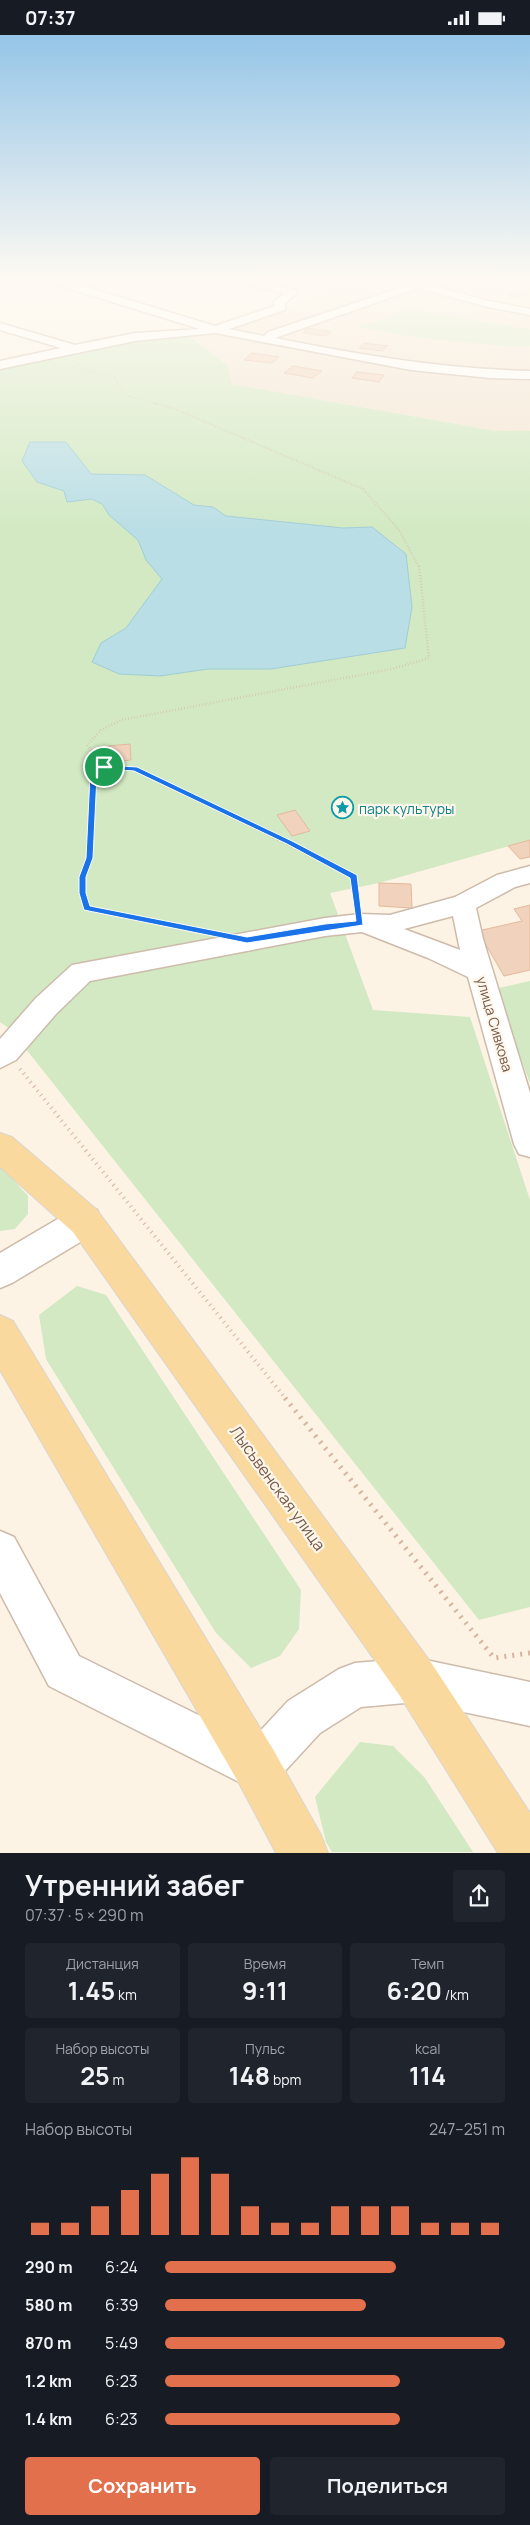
<!DOCTYPE html>
<html lang="ru">
<meta charset="utf-8">
<style>
:root{--surface:#171b24;--page:#20242c;--text:#f1f3f6;--muted:#9ea1a6;--accent:#e3704c}
body{margin:0;font-family:Manrope,sans-serif;background:var(--page);color:var(--text);height:100vh;display:flex;flex-direction:column;font-size:19px;white-space:nowrap}
*{box-sizing:border-box;margin:0}
p{font-size:16px;color:var(--muted)}
.icon{flex:none;width:28px;height:28px;fill:none;stroke:currentColor;stroke-width:2;stroke-linecap:round;stroke-linejoin:round}
.map{position:relative;height:1818px;overflow:hidden}
.drawer{display:flex;flex-direction:column;background:var(--surface);flex:1}
.drawer>*{flex:none}
.pin{position:absolute;display:grid;place-items:center;width:42px;height:42px;color:#fff;margin:-21px;border:2px solid #fff;border-radius:50%;box-shadow:0 1px 5px #0007}
.round{display:grid;place-items:center;flex:none;width:52px;height:52px;border-radius:5px;background:var(--page)}
.head{display:flex;align-items:center;justify-content:space-between;height:85px;padding:0 25px}
h1{font-size:28px;font-weight:700;line-height:38px}
.stats{display:grid;grid-template-columns:repeat(3,1fr);gap:8px;height:85px;padding:5px 25px}
.stats div{display:grid;align-content:center;border-radius:5px;background:var(--page);text-align:center}
.stats b{font-size:25px;font-weight:700}
.stats small{font-size:14px;font-weight:400}
.stats p{font-size:14px}
.chart{height:140px;padding:10px 25px}
.chart p{display:flex;justify-content:space-between}
.chart svg{width:100%;height:90px;margin-top:5px;stroke:var(--accent);stroke-width:6}
.primary-button{display:flex;gap:10px;margin-top:auto;padding:10px 25px}
.primary-button a{flex:1;height:58px;border-radius:5px;background:var(--accent);color:#fff;font-size:20px;font-weight:700;line-height:58px;text-align:center}
.primary-button a+a{background:var(--page);color:var(--text)}
ul{padding:0 25px;list-style:none;font-size:16px}
li{display:grid;grid-template-columns:80px 60px 1fr;align-items:center;height:38px}
li i{height:12px;border-radius:6px;background:var(--accent)}
.status{display:flex;justify-content:space-between;align-items:center;height:35px;padding:0 25px;background:var(--surface);direction:ltr}
.status svg{height:14px;fill:currentColor}
.map>svg:first-child{display:block}
.residential{fill:#f3e5d3}
.green{fill:#d2e9c3}
.water{fill:#b9dee5;stroke:#a0cdd7}
.building{fill:#f1d2bc;stroke:#e3b99d}
.lines{fill:none;stroke-linecap:round;stroke-linejoin:round}
.minor-casing{stroke:#cdbbab;stroke-width:3}
.major-casing{stroke:#dbd4d0;stroke-width:2}
.path-far5{stroke:#d6b5a0;stroke-width:1;stroke-dasharray:0.5 2;stroke-linecap:butt}
.path-far4{stroke:#d6b5a0;stroke-width:2;stroke-dasharray:0.5 2;stroke-linecap:butt}
.path-far3{stroke:#d6b5a0;stroke-width:2.5;stroke-dasharray:0.5 2.5;stroke-linecap:butt}
.path-far2{stroke:#d6b5a0;stroke-width:3;stroke-dasharray:1 4;stroke-linecap:butt}
.path-far1{stroke:#d6b5a0;stroke-width:4;stroke-dasharray:1 4.5;stroke-linecap:butt}
.path{stroke:#d6b5a0;stroke-width:5;stroke-dasharray:2 6;stroke-linecap:butt}
.minor{fill:#fff;fill-rule:evenodd}
.major{fill:#f9d99e;fill-rule:evenodd}
.route{fill:#1a73e8;stroke:#fff;fill-rule:evenodd}
.labels{text-anchor:middle;dominant-baseline:central;stroke-width:4.5;stroke-linejoin:round;paint-order:stroke}
.culture-label{font-size:14px;fill:#0d838f;stroke:#fff7eb;text-anchor:start}
.street-label{font-size:14px;fill:#745a4a;stroke:#fff7eb}
.near-street-label{font-size:16px;fill:#745a4a;stroke:#fff7eb}
</style>
<div class="status"><b>07:37</b><svg viewBox="0 0 49 12"><path d="M0 12V9h3v3zM5 12V6h3v6zM10 12V3h3v9zM15 12V0h3v12zM26 1h20v11H26zM47 4h2v5h-2z"/></svg></div>
<div class="map">
<svg width="530" height="1818" viewBox="0 0 530 1818">
<rect width="100%" height="100%" fill="#fcf3e4"/>
<!-- residential -->
<path class="residential" d="M367,244H530V396H496L232,349L227,330L189,301Z"/>
<!-- green -->
<path class="green" d="M408,275L530,294V311L516,312L418,303L359,292C375,284 392,286 408,275Z
M189,301L227,330L232,349L496,396H530V805L379,848L330,858L373,975L470,982L530,1165V1572L479,1585L10,994L0,987V335L140,305Z
M530,946V1048L494,954Z
M0,1130L28,1161V1179L15,1194L0,1196Z
M77,1251L106,1260L301,1555L299,1594L280,1621L251,1633L216,1598L46,1324L39,1280Z
M360,1707L393,1711L425,1743L473,1817H332L326,1807L315,1762Z"/>
<!-- water -->
<path class="water" d="M30,407H66L91,439L145,440L194,470L213,472L226,481L343,493L372,492L406,519L412,572L405,613L271,634H208L160,641L119,639L92,627L101,608L126,593L162,544L146,525L138,505L109,480L102,469L92,464L67,467L64,456L37,447L22,426Z"/>
<!-- building -->
<path class="building" d="M479,248L494,251L487,254L473,251Z
M514,257L528,260L521,263L507,260Z
M309,293L331,297L326,301L303,298Z
M364,308L388,311L382,316L359,313Z
M252,318L279,322L272,328L244,325Z
M293,331L322,336L313,343L284,338Z
M357,337L384,340L379,347L352,343Z
M130,709L131,725L109,727L108,711Z
M295,775L310,796L292,801L277,780Z
M530,805V822L520,824L508,811Z
M379,848L411,849L412,873L379,871Z
M530,870V935L504,941L478,896L522,886L514,874Z"/>
<g class="lines">
<defs>
<path id="minor" d="M61,244H73L70,247L215,291L275,271L274,267L284,258L231,246L230,244H249L296,255V259L285,268V275L229,294L264,301L268,297L418,247L489,266L530,274V280L488,272L418,253L275,303C360,320 444,334 530,336V344L490,343L411,335L215,298L135,306L0,334V326L61,313L0,295V288L75,310L135,298L200,294L57,250L56,248Z
M530,831V848L515,852L476,873L483,904L530,1058V1122L519,1119L514,1109L468,942L428,923L362,897L325,901L90,946L56,979L16,1025L0,1033V1004L36,963L72,930L325,883L360,879L390,880L455,862L497,840ZM453,881L460,915L404,894Z
M85,1171L97,1175L101,1186L97,1197L12,1248L0,1253V1218L73,1175Z
M0,1496L14,1502L79,1621L251,1706L288,1666L339,1634L355,1628L416,1623L530,1647V1691L416,1667L361,1672L320,1698L273,1749L257,1756L49,1651L0,1558Z"/>
<path id="major" d="M0,1098L12,1102L97,1175L432,1629L530,1778V1818H498L400,1661L73,1197L0,1132Z
M0,1280L13,1286L274,1716L321,1800L328,1818H276L240,1750L0,1335Z"/>
</defs>
<!-- minor casing -->
<use href="#minor" class="minor-casing"/>
<!-- major casing -->
<use href="#major" class="major-casing"/>
<!-- path-far5 -->
<path class="path-far5" d="M70,332L114,341L125,360L159,370"/>
<!-- path-far4 -->
<path class="path-far4" d="M155,368L175,374L363,454L399,495L419,532"/>
<!-- path-far3 -->
<path class="path-far3" d="M104,732L87,710L101,695L121,685L392,634L429,623L419,530
M94,742L104,732L135,734L151,742"/>
<!-- path-far2 -->
<path class="path-far2" d="M94,740L90,823L82,842L87,873L193,895
M148,740L354,842L357,869"/>
<!-- path-far1 -->
<path class="path-far1" d="M20,1034L286,1364"/>
<!-- path -->
<path class="path" d="M285,1363L494,1623L530,1618"/>
<!-- minor -->
<use href="#minor" class="minor"/>
<!-- major -->
<use href="#major" class="major"/>
</g>
<!-- sky -->
<linearGradient id="sky" x2="0" y2="1"><stop stop-color="#95c5e7"/><stop offset="0.49" stop-color="#fefaf3"/><stop offset="1" stop-color="#fefaf3" stop-opacity="0"/></linearGradient>
<rect width="530" height="498" fill="url(#sky)"/>
<!-- route -->
<path class="route" d="M104,730L137,732L292,806L357,840L363,890L247,908L84,875L79,858V842L86,823L90,740ZM105,734L134,736L287,809L350,843L356,886L325,889L247,902L90,871L86,858V842L93,823L97,740Z"/>
<!-- icons -->
<defs>
<symbol id="sight-ring" viewBox="-11 -11 22 22"><circle r="9.5" fill="#fff7eb" stroke="#0f9aa8" stroke-width="1.5"/><path d="M0-6L1.8-2.2L6-1.7L2.9 1.2L3.7 5.4L0 3.3L-3.7 5.4L-2.9 1.2L-6-1.7L-1.8-2.2Z" fill="#0f9aa8"/></symbol>
</defs>
<g fill-rule="evenodd">
<use href="#sight-ring" x="330" y="760" width="25" height="25"/>
</g>
<g class="labels">
<!-- culture labels -->
<g class="culture-label">
<text x="359" y="773">парк культуры</text>
</g>
<!-- street labels -->
<g class="street-label">
<text transform="translate(495 989) rotate(74)">улица Сивкова</text>
</g>
<!-- near-street labels -->
<g class="near-street-label">
<text transform="translate(278 1453) rotate(54)">Лысьвенская улица</text>
</g>
</g>
</svg>
<div class="pin" style="left:104px;top:732px;background:#1e9e55"><svg class="icon" aria-label="arrive" viewBox="0 0 24 24"><path d="M6 21V4h12l-3 4 3 4H6"/></svg></div>
</div>
<section class="drawer">
<div class="head"><div><h1>Утренний забег</h1><p>07:37 · 5 × 290 m</p></div><a class="round"><svg class="icon" aria-label="share" viewBox="0 0 24 24"><path d="M12 15V3M7 8l5-5 5 5M5 13v7h14v-7"/></svg></a></div>
<div class="stats">
<div><p>Дистанция</p><b>1.45<small> km</small></b></div>
<div><p>Время</p><b>9:11</b></div>
<div><p>Темп</p><b>6:20<small> /km</small></b></div>
</div>
<div class="stats">
<div><p>Набор высоты</p><b>25<small> m</small></b></div>
<div><p>Пульс</p><b>148<small> bpm</small></b></div>
<div><p>kcal</p><b>114</b></div>
</div>
<div class="chart"><p><span>Набор высоты</span>247–251 m</p>
<svg viewBox="0 0 160 44" preserveAspectRatio="none"><path d="M5 44V38M15 44V38M25 44V30M35 44V22M45 44V14M55 44V6M65 44V14M75 44V30M85 44V38M95 44V38M105 44V30M115 44V30M125 44V30M135 44V38M145 44V38M155 44V38"/></svg>
</div>
<ul>
<li><b>290 m</b>6:24<i style="width:68%"></i></li>
<li><b>580 m</b>6:39<i style="width:59%"></i></li>
<li><b>870 m</b>5:49<i style="width:100%"></i></li>
<li><b>1.2 km</b>6:23<i style="width:69%"></i></li>
<li><b>1.4 km</b>6:23<i style="width:69%"></i></li>
</ul>
<div class="primary-button"><a>Сохранить</a><a>Поделиться</a></div>
</section>
